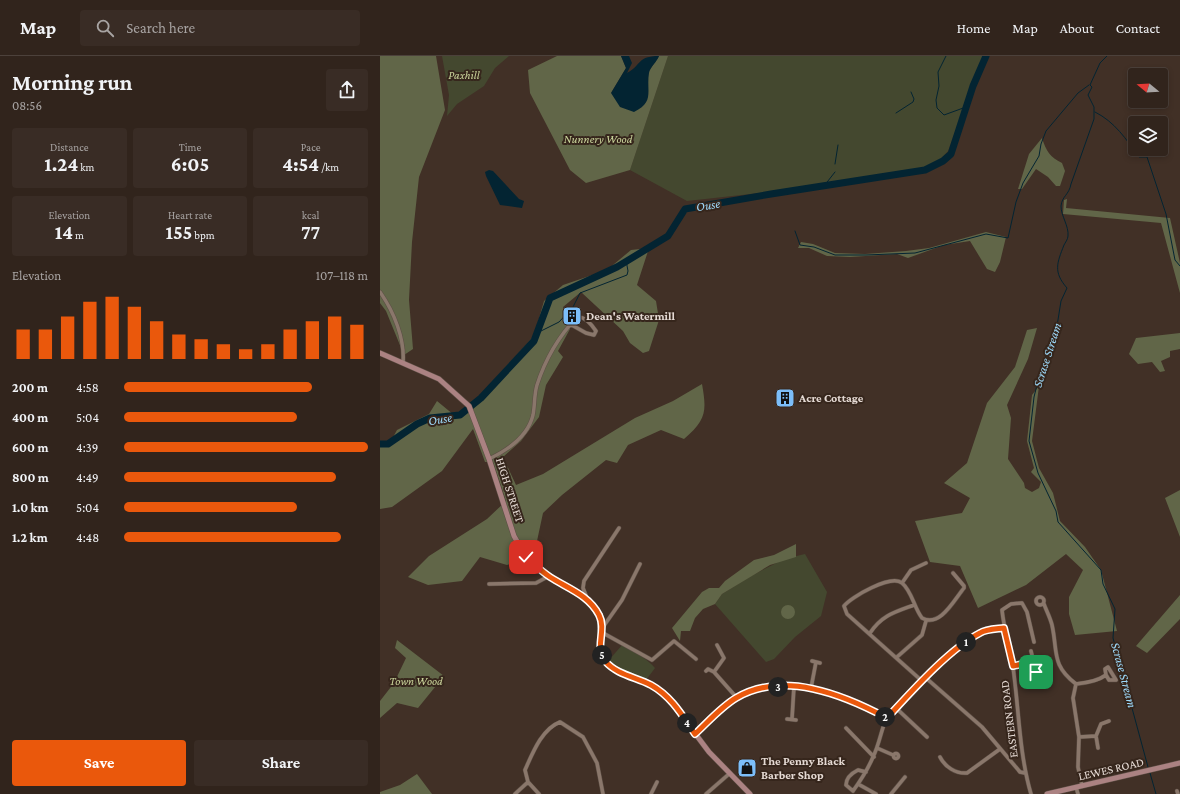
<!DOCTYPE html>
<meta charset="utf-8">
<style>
:root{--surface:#31241c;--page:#392c25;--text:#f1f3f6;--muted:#a8a4a3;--line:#4c413b;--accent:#ea580c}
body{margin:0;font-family:"Crimson Pro",serif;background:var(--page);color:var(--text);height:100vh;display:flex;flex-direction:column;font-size:15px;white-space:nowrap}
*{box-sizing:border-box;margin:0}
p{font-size:13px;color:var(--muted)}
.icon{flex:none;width:22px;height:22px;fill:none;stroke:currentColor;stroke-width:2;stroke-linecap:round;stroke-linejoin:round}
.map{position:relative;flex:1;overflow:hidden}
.panel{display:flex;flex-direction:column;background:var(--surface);width:380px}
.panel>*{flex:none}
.needle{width:26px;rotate:288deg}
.tools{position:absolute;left:748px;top:12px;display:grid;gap:8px}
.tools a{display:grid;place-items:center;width:40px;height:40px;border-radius:4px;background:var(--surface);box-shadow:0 2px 6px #0003,0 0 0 1px var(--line);font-size:20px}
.pin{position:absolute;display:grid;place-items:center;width:34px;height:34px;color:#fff;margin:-17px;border-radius:8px;box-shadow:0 2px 6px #0006}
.km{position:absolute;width:20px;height:20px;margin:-10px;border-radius:50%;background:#222;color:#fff;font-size:11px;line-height:20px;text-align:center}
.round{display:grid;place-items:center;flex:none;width:42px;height:42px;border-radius:4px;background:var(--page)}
.overview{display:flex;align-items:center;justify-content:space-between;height:68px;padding:0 12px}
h1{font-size:22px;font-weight:700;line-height:30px}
.figures{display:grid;grid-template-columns:repeat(3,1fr);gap:6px;height:68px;padding:4px 12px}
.figures div{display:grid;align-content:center;border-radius:4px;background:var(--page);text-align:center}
.figures b{font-size:20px;font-weight:700}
.figures small{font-size:11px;font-weight:400}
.figures p{font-size:11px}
.chart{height:112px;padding:8px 12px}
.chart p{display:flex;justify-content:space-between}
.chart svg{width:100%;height:72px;margin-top:4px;stroke:var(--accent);stroke-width:6}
.button{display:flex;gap:8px;margin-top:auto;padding:8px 12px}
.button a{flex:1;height:46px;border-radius:4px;background:var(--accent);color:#fff;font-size:16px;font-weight:700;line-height:46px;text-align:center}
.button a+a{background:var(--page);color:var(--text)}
ul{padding:0 12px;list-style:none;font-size:13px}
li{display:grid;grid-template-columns:64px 48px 1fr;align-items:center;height:30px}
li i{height:10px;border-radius:5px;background:var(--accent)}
header{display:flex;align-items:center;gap:24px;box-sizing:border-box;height:56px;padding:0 20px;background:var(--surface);border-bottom:1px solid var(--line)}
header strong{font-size:19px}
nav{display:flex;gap:22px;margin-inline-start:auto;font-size:14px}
.search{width:280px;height:36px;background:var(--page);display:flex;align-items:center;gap:10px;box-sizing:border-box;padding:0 14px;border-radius:4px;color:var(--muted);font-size:15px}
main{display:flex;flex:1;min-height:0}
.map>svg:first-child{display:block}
.green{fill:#44482f}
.forest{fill:#616648}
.water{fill:#032432}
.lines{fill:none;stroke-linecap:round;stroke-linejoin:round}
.stream{stroke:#032432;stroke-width:1}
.river{stroke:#032432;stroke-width:7}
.street-casing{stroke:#5c4e45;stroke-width:4.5}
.secondary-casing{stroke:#5c4e45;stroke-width:6}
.street{stroke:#8a776b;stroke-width:3.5}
.secondary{stroke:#ab8282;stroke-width:5}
.route-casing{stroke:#fff;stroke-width:8}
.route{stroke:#ea580c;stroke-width:5}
.labels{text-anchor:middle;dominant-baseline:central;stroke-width:4;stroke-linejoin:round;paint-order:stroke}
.park-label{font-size:12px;font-style:italic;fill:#cad49b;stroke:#36261c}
.poi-label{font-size:12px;font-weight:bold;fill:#e5dad4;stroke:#36261c;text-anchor:start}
.street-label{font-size:12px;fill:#e5dad4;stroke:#36261c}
.water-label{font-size:13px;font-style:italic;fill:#9dd9fa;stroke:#36261c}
</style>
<header>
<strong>Map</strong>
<div class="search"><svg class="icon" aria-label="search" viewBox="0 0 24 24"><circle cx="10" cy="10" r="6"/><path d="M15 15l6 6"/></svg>Search here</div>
<nav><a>Home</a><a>Map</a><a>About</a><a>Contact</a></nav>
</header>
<main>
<section class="panel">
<div class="overview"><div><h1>Morning run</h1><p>08:56</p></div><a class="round"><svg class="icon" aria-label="share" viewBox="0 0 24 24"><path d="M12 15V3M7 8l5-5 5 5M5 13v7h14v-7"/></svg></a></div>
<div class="figures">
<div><p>Distance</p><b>1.24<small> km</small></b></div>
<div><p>Time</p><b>6:05</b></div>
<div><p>Pace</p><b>4:54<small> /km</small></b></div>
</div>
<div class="figures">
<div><p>Elevation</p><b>14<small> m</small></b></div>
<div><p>Heart rate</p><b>155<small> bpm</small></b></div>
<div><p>kcal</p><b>77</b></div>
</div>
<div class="chart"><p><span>Elevation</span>107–118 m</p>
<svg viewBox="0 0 160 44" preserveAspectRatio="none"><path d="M5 44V26M15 44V26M25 44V18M35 44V9M45 44V6M55 44V12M65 44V21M75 44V29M85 44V32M95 44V35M105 44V38M115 44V35M125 44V26M135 44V21M145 44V18M155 44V23"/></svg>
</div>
<ul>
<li><b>200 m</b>4:58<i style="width:77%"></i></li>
<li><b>400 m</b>5:04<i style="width:71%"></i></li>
<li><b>600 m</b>4:39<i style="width:100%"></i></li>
<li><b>800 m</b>4:49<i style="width:87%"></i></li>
<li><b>1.0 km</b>5:04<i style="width:71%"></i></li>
<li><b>1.2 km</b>4:48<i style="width:89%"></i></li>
</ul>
<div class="button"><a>Save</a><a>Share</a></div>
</section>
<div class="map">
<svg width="800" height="738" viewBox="0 0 800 738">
<rect width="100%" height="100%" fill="#413026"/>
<!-- green -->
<path class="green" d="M62,0H129L115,12L104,30L77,48L67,60L69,39Z
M288,0H603L568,95L559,105L544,113L461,128L307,145L250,114Z
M425,498L447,536L441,560L415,581L394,603L386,606L335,548L342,538L371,520L404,503Z
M243,588C254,597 266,601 275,612L266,624L240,613L229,604Z"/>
<!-- forest -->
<path class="forest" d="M0,0H56L65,54L39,121L32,186L29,244L33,293L24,299L6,255L0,247Z
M177,0H241L246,12L231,37L269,15L279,0H288L250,114L206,127L190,114L150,37L148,14Z
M662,82C666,95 670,101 682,107L685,115L680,130H676L668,121L656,113L642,133H638L649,98Z
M687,143L686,152L790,162L800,207V237L781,167L683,158L684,144Z
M606,176L626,181L620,206L615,216L607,213L590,185L564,189L528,202L517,198L470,201L447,200L429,192H418L421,186L433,188L455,197L485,198L526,195L549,192Z
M269,192L257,229L276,245L279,264L269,295L263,297L250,287L243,275L201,236L183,251L190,273L178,295L183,301L166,329L159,361L141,385L123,401L136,429L163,418L255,362L293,345L322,328C327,356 326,364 304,383L281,374L248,389L237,407L226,404L182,439L163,457L154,499L127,509L100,501L82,525L48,529L28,521L49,500L107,463L126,445L113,406H105L93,373L62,415L12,451L0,453V385H11L17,374L49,358L57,345L74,359L93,347L154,280L164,245L183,229L227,214L251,194Z
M657,272L648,303L627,349L631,362L628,403L644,427L645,432L652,436L659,432L661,426L651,416L654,412L647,385L652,339L659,330L652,385L659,412L673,437L680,465L705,491L721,514L737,575L695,579L689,558V541L703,514L686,498L646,529L598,552L580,510L550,506L535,465L582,457L590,442L564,427L587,407L607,347L635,311L647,274Z
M800,277V293L790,295V301L781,305L785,315L780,316L772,306L758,308L749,298L756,282Z
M800,434V481L785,442Z
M416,488V501L390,509L342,538L335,548L323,553L315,562L310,575H301L300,585L292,572L322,536L329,532H339L345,525L374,504L394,499Z
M800,539V563L767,597L756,590Z
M401 556a7 7 0 1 1 14 0a7 7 0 1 1-14 0Z
M17,584L64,620L38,652L17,647L0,662V645L14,627L26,602L15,592Z
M37,718L52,738H0V736L20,729Z"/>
<!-- water -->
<path class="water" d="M241,0H249L252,7L247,17C262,9 257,0 279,0C277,6 270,11 269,17C266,35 275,46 254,56L240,51L231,37L246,12Z
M109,114L113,115L139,143L144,145L142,152L120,149L106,120L105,116Z"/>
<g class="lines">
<!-- stream -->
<path class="stream" d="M566,0L558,16L559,30L556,44L557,52L564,59L586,51
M727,0L720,7L710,29L712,31L708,39L714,51V63L691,128C689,139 682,140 681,150C681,160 689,170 688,180C688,183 685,187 684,189C677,207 673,216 687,232L681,245L677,270L661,313L654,341L649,385L658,417L676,455L678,466L721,514L723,528L735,553L733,582L768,711
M715,56C735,66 746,83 759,101H767L786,158L795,204L800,210
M516,57L533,46L534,43L531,36
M455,108L458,89
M444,130L455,116
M415,175L420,189L434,191L455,199H486L535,197L606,178L628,182L636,146L643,127L659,100L661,88L666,75L698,37L709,29
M157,277L179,266L193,251L200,237L247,219L248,215L246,204
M770,717L776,738"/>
<!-- river -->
<path class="river" d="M0,388H8L37,368L50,362L80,359L101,342L154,285L170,242L237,211L288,180L305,153L391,138L545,114L563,105L571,98L593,30L606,0"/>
<defs>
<path id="street" d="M0,236C14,256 25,283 23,307
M109,403C128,394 148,380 153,359C155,349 154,339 157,329C165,304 179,280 197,261C205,260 212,269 216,275L214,279L206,277L190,268
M522,527L531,514L546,507
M109,528L156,527L169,520
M656 545a4 4 0 1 1 8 0a4 4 0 1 1-8 0Z
M207,542L203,532L204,525L239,472
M664,548C666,554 670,561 672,569C678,596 671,609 696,628L693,642L699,681L698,711L702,730
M223,571L242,544L260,508
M223,577L272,604L294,585L316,603
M490,577C502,559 515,556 534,549
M651,595L656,616
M517,601L542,579L546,565
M432,605L440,607
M633,610L653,606
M326,615L328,613L334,616L357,642
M334,616L344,602L337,589
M546,622L602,671L640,716L645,717
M542,625L467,558L464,550C471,541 511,518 522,527C532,535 534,552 542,562C560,572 574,544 584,532V530L573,517
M696,628C706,627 718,625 726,619L725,613L728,611L736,624H729L726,619
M431,632L436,606
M516,652L547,681
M407,663L416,664
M412,663L414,630
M466,672L494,701
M315,678C328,666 341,651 356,642C403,614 464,639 507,662
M699,681L716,680
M497,692L513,699
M718,692L716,680L721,668L729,665
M513.5 700a2.5 2.5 0 1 1 5 0a2.5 2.5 0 1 1-5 0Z
M560,701C565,711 576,718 587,717L620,693
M486,716L478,714C472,717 466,722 466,729L473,735C481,724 488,713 493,701C499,689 501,675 506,663C514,647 582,586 600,577C606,573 616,573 623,572
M478,728L496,738
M696,731L698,738
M797,735L798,738
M135,738L148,726
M159,738L148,726L145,714C153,696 162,673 180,666L203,681L217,707L223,738
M271,738L277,726
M326,738L349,718
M511,738L525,721
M651,738C639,697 639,653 633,611C630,592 624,574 622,554L631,548L642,547L647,556L654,586"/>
<path id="secondary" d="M0,297L59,323L89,350L109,403L134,480L146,501L169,520L209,544L223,567L220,590L222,602L226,606L240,616L271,629L287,640L329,696L370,738
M667,738L800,707"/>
</defs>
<!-- street casing -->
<use href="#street" class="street-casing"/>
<!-- secondary casing -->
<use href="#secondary" class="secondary-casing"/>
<!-- street -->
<use href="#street" class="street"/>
<!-- secondary -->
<use href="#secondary" class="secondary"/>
</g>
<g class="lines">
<defs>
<path id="route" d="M146,501C154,508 161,515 170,521C187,532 209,539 219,559C227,574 214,592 225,605C237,619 256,621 271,629C291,640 302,659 315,678C328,666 341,651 356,642C403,614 464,639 507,662C531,636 569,593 600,577C606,573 616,573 624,572L633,610L653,606L656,616"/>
</defs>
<!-- route casing -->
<use href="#route" class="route-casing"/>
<!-- route -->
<use href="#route" class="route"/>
</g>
<!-- icons -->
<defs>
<symbol id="building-square" viewBox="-11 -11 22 22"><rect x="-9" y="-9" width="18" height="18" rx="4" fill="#7cbef9" stroke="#36261c"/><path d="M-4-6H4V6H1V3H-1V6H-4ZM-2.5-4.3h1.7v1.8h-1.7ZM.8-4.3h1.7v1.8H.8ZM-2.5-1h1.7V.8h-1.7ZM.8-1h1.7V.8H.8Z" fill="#111"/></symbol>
<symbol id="shop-square" viewBox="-11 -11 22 22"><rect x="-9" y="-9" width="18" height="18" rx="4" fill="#7cbef9" stroke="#36261c"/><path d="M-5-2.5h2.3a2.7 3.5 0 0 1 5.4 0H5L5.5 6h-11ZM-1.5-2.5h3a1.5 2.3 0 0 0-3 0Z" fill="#111"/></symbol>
</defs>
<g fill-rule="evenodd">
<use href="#building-square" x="181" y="249" width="22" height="22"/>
<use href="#building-square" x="394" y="331" width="22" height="22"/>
<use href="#shop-square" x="356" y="701" width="22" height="22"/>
</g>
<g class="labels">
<!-- park labels -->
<g class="park-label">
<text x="84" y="19">Paxhill</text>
<text x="218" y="83">Nunnery Wood</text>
<text x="36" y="625">Town Wood</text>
</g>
<!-- poi labels -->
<g class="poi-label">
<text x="206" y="260">Dean's Watermill</text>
<text x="419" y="342">Acre Cottage</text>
<text x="381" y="705">The Penny Black<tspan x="381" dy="14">Barber Shop</tspan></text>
</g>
<!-- street labels -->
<g class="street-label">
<text transform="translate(130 434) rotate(72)">HIGH STREET</text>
<text transform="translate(629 663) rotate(-97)">EASTERN ROAD</text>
<text transform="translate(731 713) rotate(-13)">LEWES ROAD</text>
</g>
<!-- water labels -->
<g class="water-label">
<text transform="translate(328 149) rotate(-9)">Ouse</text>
<text transform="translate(667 299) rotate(-72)">Scrase Stream</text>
<text transform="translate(60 363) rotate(-10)">Ouse</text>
<text transform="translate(744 619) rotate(75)">Scrase Stream</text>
</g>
</g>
</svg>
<div class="tools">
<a><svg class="needle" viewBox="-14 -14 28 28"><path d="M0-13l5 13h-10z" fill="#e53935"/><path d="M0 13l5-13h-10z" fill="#a8a4a3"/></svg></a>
<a><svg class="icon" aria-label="layers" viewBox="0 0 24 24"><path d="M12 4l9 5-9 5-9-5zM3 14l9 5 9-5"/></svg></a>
</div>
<div class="pin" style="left:656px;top:616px;background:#1e9e55"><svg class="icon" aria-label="arrive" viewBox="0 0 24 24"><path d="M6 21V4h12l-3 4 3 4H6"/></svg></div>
<div class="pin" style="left:146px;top:501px;background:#d93025"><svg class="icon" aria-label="check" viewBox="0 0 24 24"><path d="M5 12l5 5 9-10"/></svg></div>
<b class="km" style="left:586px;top:586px">1</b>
<b class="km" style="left:505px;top:661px">2</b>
<b class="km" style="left:398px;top:631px">3</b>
<b class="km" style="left:307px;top:667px">4</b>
<b class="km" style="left:222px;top:599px">5</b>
</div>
</main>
